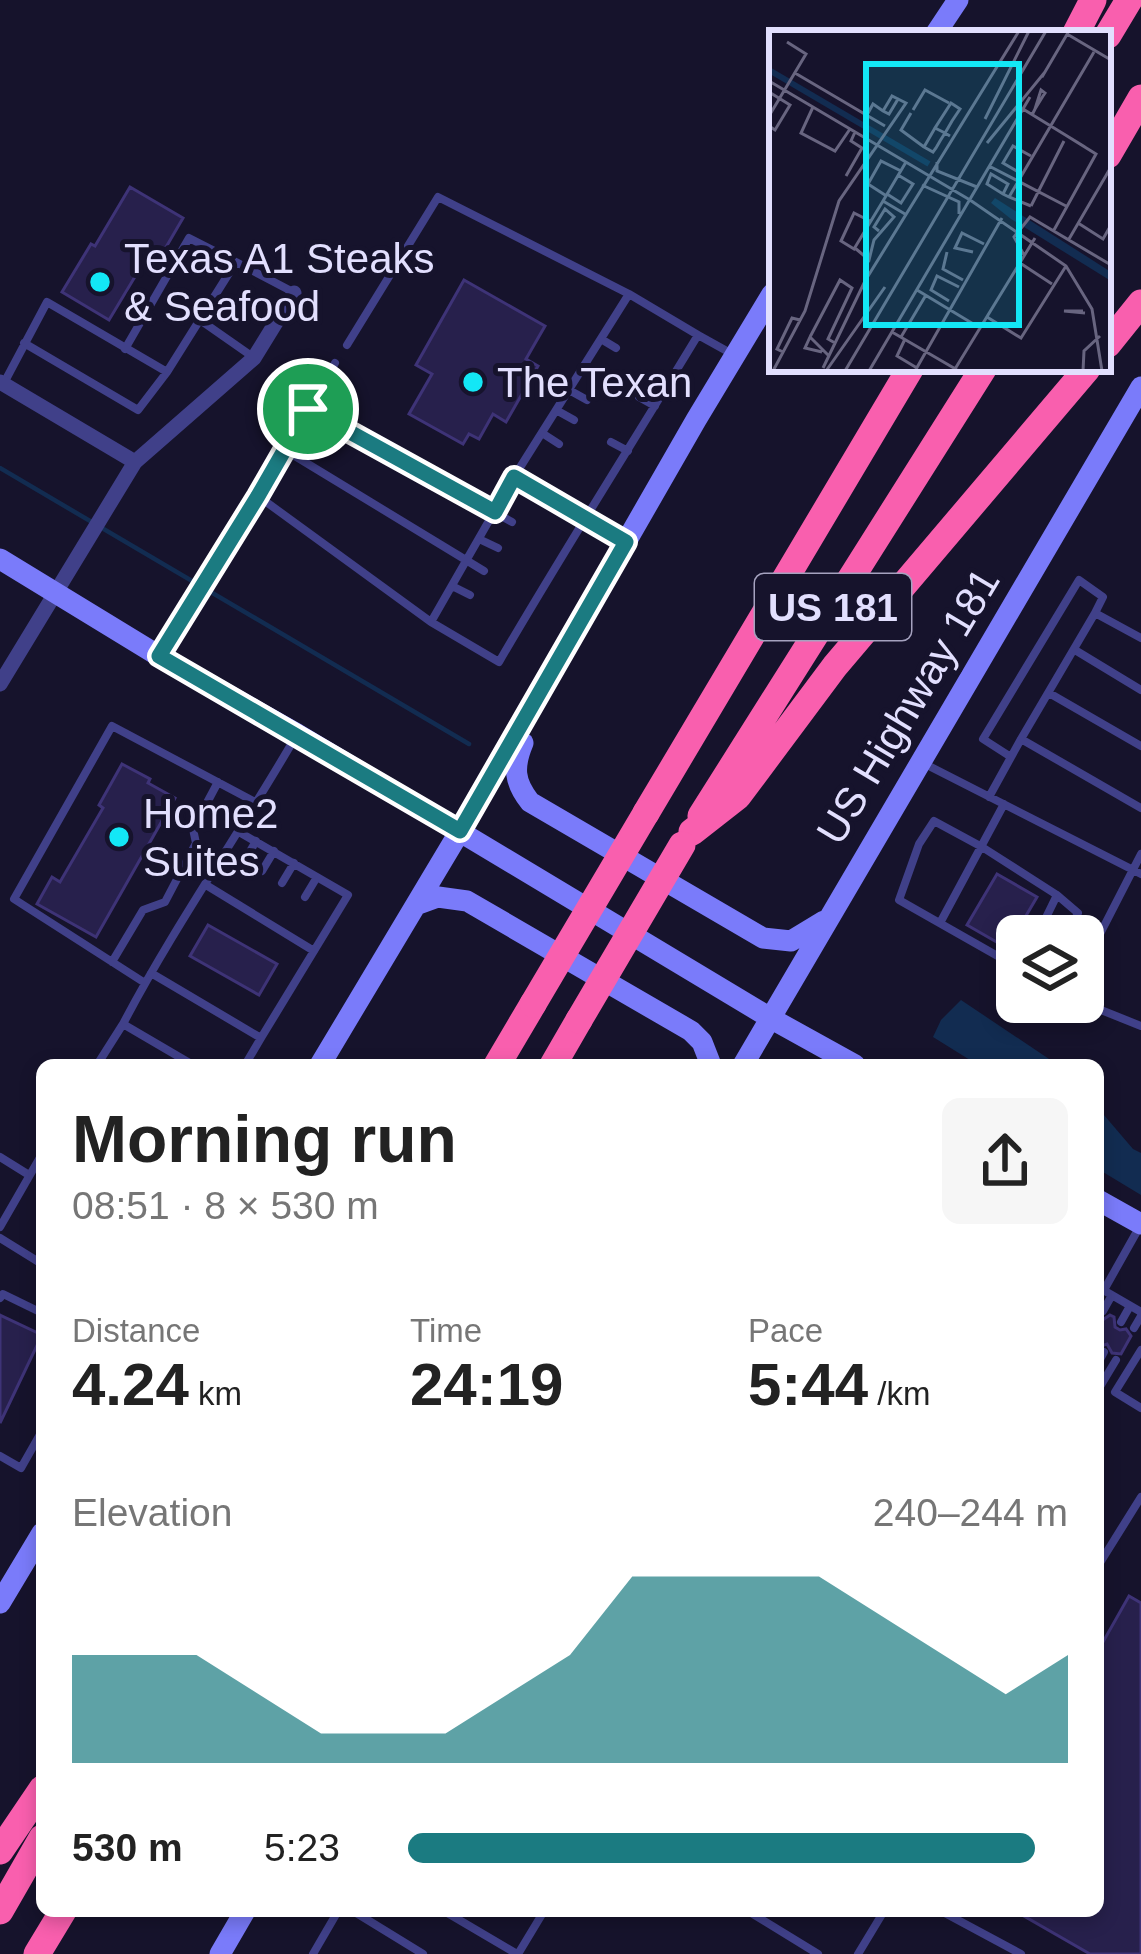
<!DOCTYPE html>
<meta charset="utf-8">
<style>
:root{--surface:#fff;--page:#f6f6f6;--text:#222;--muted:#767676;--accent:#1b7b81}
body{margin:0;font-family:Arial,sans-serif;background:var(--page);color:var(--text);height:100vh;display:flex;flex-direction:column;font-size:45px;white-space:nowrap}
*{box-sizing:border-box;margin:0}
p{font-size:39px;color:var(--muted)}
.icon{flex:none;width:66px;height:66px;fill:none;stroke:currentColor;stroke-width:2;stroke-linecap:round;stroke-linejoin:round}
.map{position:relative;flex:1;overflow:hidden}
.sheet{position:absolute;left:36px;top:1059px;width:1068px;height:858px;display:flex;flex-direction:column;background:var(--surface);border-radius:18px;box-shadow:0 6px 18px #0003}
.sheet>*{flex:none}
.buttons{position:absolute;left:996px;top:915px;display:grid;gap:24px}
.buttons a{display:grid;place-items:center;width:108px;height:108px;border-radius:18px;background:var(--surface);box-shadow:0 6px 18px #0003;font-size:60px}
.pin{position:absolute;display:grid;place-items:center;width:102px;height:102px;color:#fff;margin:-51px;border:6px solid #fff;border-radius:50%;box-shadow:0 3px 12px #0007}
.round{display:grid;place-items:center;flex:none;width:126px;height:126px;border-radius:18px;background:var(--page)}
.headline{display:flex;align-items:center;justify-content:space-between;height:204px;padding:0 36px}
h1{font-size:66px;font-weight:600;line-height:90px}
.figures{display:grid;grid-template-columns:repeat(3,1fr);gap:18px;height:204px;padding:12px 36px}
.figures div{display:grid;align-content:center}
.figures b{font-size:60px;font-weight:600}
.figures small{font-size:33px;font-weight:400}
.figures p{font-size:33px}
.chart{height:336px;padding:24px 36px}
.chart p{display:flex;justify-content:space-between}
.chart svg{width:100%;height:216px;margin-top:12px;fill:var(--accent);opacity:.7}
ul{padding:0 36px;list-style:none;font-size:39px}
li{display:grid;grid-template-columns:192px 144px 1fr;align-items:center;height:90px}
li i{height:30px;border-radius:15px;background:var(--accent)}
.map>svg:first-child{display:block}
.water{fill:#122c51}
.lines{fill:none;stroke-linecap:round;stroke-linejoin:round}
.stream{stroke:#122c51;stroke-width:4.5}
.building{fill:#27204c;stroke:#3e3377;stroke-width:3}
.lane{stroke:#404089;stroke-width:8}
.street{stroke:#404089;stroke-width:15}
.secondary{stroke:#7a7bfa;stroke-width:21}
.highway{stroke:#f95fae;stroke-width:27}
.highway-bridge{stroke:#f95fae;stroke-width:27}
.route-casing{stroke:#fff;stroke-width:24}
.route{stroke:#1b7b81;stroke-width:15}
.poi-dot{fill:#13e7f6;stroke:#16132c;stroke-width:4.5}
.labels{text-anchor:middle;dominant-baseline:central;stroke-width:10;stroke-linejoin:round;paint-order:stroke}
.shield{fill:#16132c;stroke:#a5a2bf;stroke-width:3}
.shield-label{font-size:39px;font-weight:bold;fill:#e2dffe}
.poi-label{font-size:42px;fill:#e2dffe;stroke:#16132c;text-anchor:start}
.street-label{font-size:42px;fill:#e2dffe;stroke:#16132c}
.inset-river{fill:none;stroke:#122c51;stroke-width:6}
.inset-road{fill:none;stroke:#686580;stroke-width:3}
.view{fill:#13e7f6;fill-opacity:0.15;stroke:#13e7f6;stroke-width:6}
.inset-edge{fill:none;stroke:#e2dffe;stroke-width:6}
</style>
<div class="map">
<svg width="1141" height="1954" viewBox="0 0 1141 1954">
<rect width="100%" height="100%" fill="#16132c"/>
<!-- water -->
<path class="water" d="M961,1000L1058,1065H978L933,1037L941,1020Z
M1098,1108L1133,1149L1141,1153V1195L1098,1169Z"/>
<g class="lines">
<!-- stream -->
<path class="stream" d="M0,468L469,744"/>
</g>
<!-- building -->
<path class="building" d="M130,187L183,218L155,266L145,260L109,320L62,292L91,244L95,246Z
M464,280L545,326L526,359L538,366L506,422L493,414L479,439L469,434L463,444L409,414L432,374L416,365Z
M122,764L150,779L148,783L175,798L96,937L37,904L52,877L60,882L103,808L99,805Z
M997,874L1037,897L1007,948L967,925Z
M208,925L277,964L259,995L190,956Z
M0,1315L42,1335L0,1423Z
M1110,1315L1114,1317L1115,1327L1120,1330L1126,1329L1131,1336L1121,1354L1112,1353L1107,1344L1098,1347V1317L1104,1319Z
M1129,1596L1141,1603V1954H1090L1015,1911H1098V1639L1103,1642Z"/>
<g class="lines">
<!-- lane -->
<path class="lane" d="M236,262L293,292
M200,320L253,357
M698,335L734,355
M601,339L616,348
M24,343L138,410L167,372
M347,345L438,197L629,294
M335,363L258,496L431,622
M585,364L602,375
M4,383L47,302L167,372L236,262L189,238L125,349
M569,390L587,400
M639,397L655,406
M308,408L512,522
M556,410L574,420
M542,433L559,444
M611,442L628,451
M285,450L484,571
M514,477L431,622L499,662C563,552 632,444 698,335L629,294L514,477L625,541
M479,539L498,548
M452,586L470,595
M1141,638L1095,613L1021,739L1141,808
M1075,650L1141,690
M160,653L258,496
M1049,693L1141,746
M1011,757L983,739L1079,580L1103,597L1095,613
M921,762L1141,874
M989,797L1021,739
M245,860L256,841
M262,871L274,851
M282,883L294,863
M206,885L314,951
M1057,895L1078,913L1067,936
M305,897L317,877
M940,923L1004,804
M112,962L143,910L165,902L196,843L193,829L218,782
M1017,967L899,900L919,844L934,821L982,847L1057,895L1037,936
M1083,967L1141,854
M151,973L261,1038L348,895L239,832
M145,983L14,899L112,726L257,803
M1081,1002L1141,1026
M97,1065L123,1024
M193,1065L123,1024C175,925 240,833 296,736
M245,1065L261,1038
M0,1157L29,1175
M0,1227L42,1154
M0,1238L42,1264
M1098,1287L1141,1312
M1104,1290L1140,1226
M0,1298L3,1294L42,1313
M1103,1311L1112,1295
M1121,1322L1130,1306
M1134,1328L1141,1316
M1141,1350L1115,1392L1141,1408
M1098,1363L1104,1352
M1101,1385L1116,1360
M0,1456L21,1468L42,1431
M1098,1566L1141,1497
M353,1911L423,1954
M444,1911L517,1954
M748,1911L818,1954
M941,1911L1021,1954
M313,1954L338,1911
M518,1954L544,1911
M858,1954L884,1911"/>
<!-- street -->
<path class="street" d="M0,382L135,462
M0,684L135,462L254,358L294,293"/>
<!-- secondary -->
<path class="secondary" d="M936,33L958,0
M0,559L159,656L297,734L772,1019L855,1065
M523,743C513,767 514,782 530,802L763,938L791,941L824,921
M416,905L438,897L467,901L691,1031L702,1042L711,1065
M320,1065L460,831L696,420L772,294
M743,1065L1141,387
M1098,1200L1141,1224
M0,1603L42,1533
M220,1954L245,1911"/>
<!-- highway -->
<path class="highway" d="M1076,33L1093,0
M1108,35L1129,0
M1108,155L1141,98
M1108,344L1141,303
M646,813L910,369
M701,816L983,369
M692,832L738,796L835,666L1087,369
M497,1065L533,1004
M553,1065L579,1020
M0,1851L42,1789
M0,1911L42,1838
M37,1954L63,1911"/>
<!-- highway-bridge -->
<path class="highway-bridge" d="M533,1004L646,813
M579,1020L682,845"/>
</g>
<g class="lines">
<defs>
<path id="route" d="M308,409L495,512L514,477L626,542L460,831L159,656L258,496Z"/>
</defs>
<!-- route casing -->
<use href="#route" class="route-casing"/>
<!-- route -->
<use href="#route" class="route"/>
</g>
<!-- markers -->
<g class="poi-dot">
<circle cx="100" cy="282" r="12"/>
<circle cx="473" cy="382" r="12"/>
<circle cx="119" cy="837" r="12"/>
</g>
<g class="labels">
<!-- shield labels -->
<rect class="shield" x="755" y="574" width="156" height="66" rx="9"/>
<g class="shield-label">
<text x="833" y="607">US 181</text>
</g>
<!-- poi labels -->
<g class="poi-label">
<text x="124" y="258">Texas A1 Steaks<tspan x="124" dy="48">&amp; Seafood</tspan></text>
<text x="497" y="382">The Texan</text>
<text x="143" y="813">Home2<tspan x="143" dy="48">Suites</tspan></text>
</g>
<!-- street labels -->
<g class="street-label">
<text transform="translate(908 706) rotate(-59)">US Highway 181</text>
</g>
</g>
<!-- overview -->
<g transform="translate(769 30)">
<rect width="342" height="342" fill="#16132c"/>
<path d="M226,168L342,242V251L242,189L222,173Z" fill="#122c51"/>
<path class="inset-river" d="M0,40L160,134"/>
<path class="inset-road" d="M298,4L342,30M26,43L116,96M273,47L300,1M0,51L201,170M0,62L21,75L6,100L0,96M44,77L32,103L66,121L81,99M254,79L316,117M144,80L156,60L180,73M142,83L132,100L155,117M98,85L104,74L114,81L120,84L129,69L123,66L114,81M263,85L266,79L274,66L276,63L272,60L266,79M0,86L37,24L18,12M216,89L260,1M166,98L155,117L164,122L167,118L171,111L176,103L179,98L183,91L191,79L182,73L166,98L176,103L181,106M218,113L276,42M168,132V141L208,157M220,136L297,176M253,144L234,133L244,116L262,126M77,146L93,118L82,111L86,102M153,155L190,172V184M118,164L132,173L144,154L129,145M234,164L239,154L222,144L218,154L234,164L240,167L262,176M116,165L99,154L112,131L132,141M240,167L325,22M201,170L297,236L323,279L333,341M262,176L295,111M136,184L114,171L137,132M101,191L85,183L72,211L85,219L114,171M309,193L334,209L342,195M285,200L327,124L298,106M300,209L342,137M86,218L100,230L105,210L125,187L116,179L105,197L110,201M178,222L174,239L194,250M204,222L186,218L193,203L215,214M255,225L245,207L261,187L342,235M251,233L283,254M148,260L211,298M180,271L162,260L168,246L190,257M314,281H295L316,283M218,287L252,308L297,236M123,302L190,341M41,307L71,250L83,258L59,309L66,313M132,307L157,265M136,309L128,326L148,338M14,322L8,319L23,288L31,290M53,322L36,318L41,307L60,326M54,338L96,251L250,1M186,339L266,208M4,341L36,281L70,171L137,73L129,69M57,341L116,257M76,341L277,1M100,341L261,67M146,341L233,188M314,341L315,321L331,306"/>
<path class="view" d="M97,34H250V295H97Z"/>
<rect width="342" height="342" class="inset-edge"/>
</g>
</svg>
<div class="buttons">
<a><svg class="icon" aria-label="layers" viewBox="0 0 24 24"><path d="M12 4l9 5-9 5-9-5zM3 14l9 5 9-5"/></svg></a>
</div>
<div class="pin" style="left:308px;top:409px;background:#1e9e55"><svg class="icon" aria-label="arrive" viewBox="0 0 24 24"><path d="M6 21V4h12l-3 4 3 4H6"/></svg></div>
<section class="sheet">
<div class="headline"><div><h1>Morning run</h1><p>08:51 · 8 × 530 m</p></div><a class="round"><svg class="icon" aria-label="share" viewBox="0 0 24 24"><path d="M12 15V3M7 8l5-5 5 5M5 13v7h14v-7"/></svg></a></div>
<div class="figures">
<div><p>Distance</p><b>4.24<small> km</small></b></div>
<div><p>Time</p><b>24:19</b></div>
<div><p>Pace</p><b>5:44<small> /km</small></b></div>
</div>
<div class="chart"><p><span>Elevation</span>240–244 m</p>
<svg viewBox="0 0 160 44" preserveAspectRatio="none"><path d="M0 44V22L10 22L20 22L30 30L40 38L50 38L60 38L70 30L80 22L90 6L100 6L110 6L120 6L130 14L140 22L150 30L160 22V44z"/></svg>
</div>
<ul>
<li><b>530 m</b>5:23<i style="width:95%"></i></li>
</ul>
</section>
</div>
